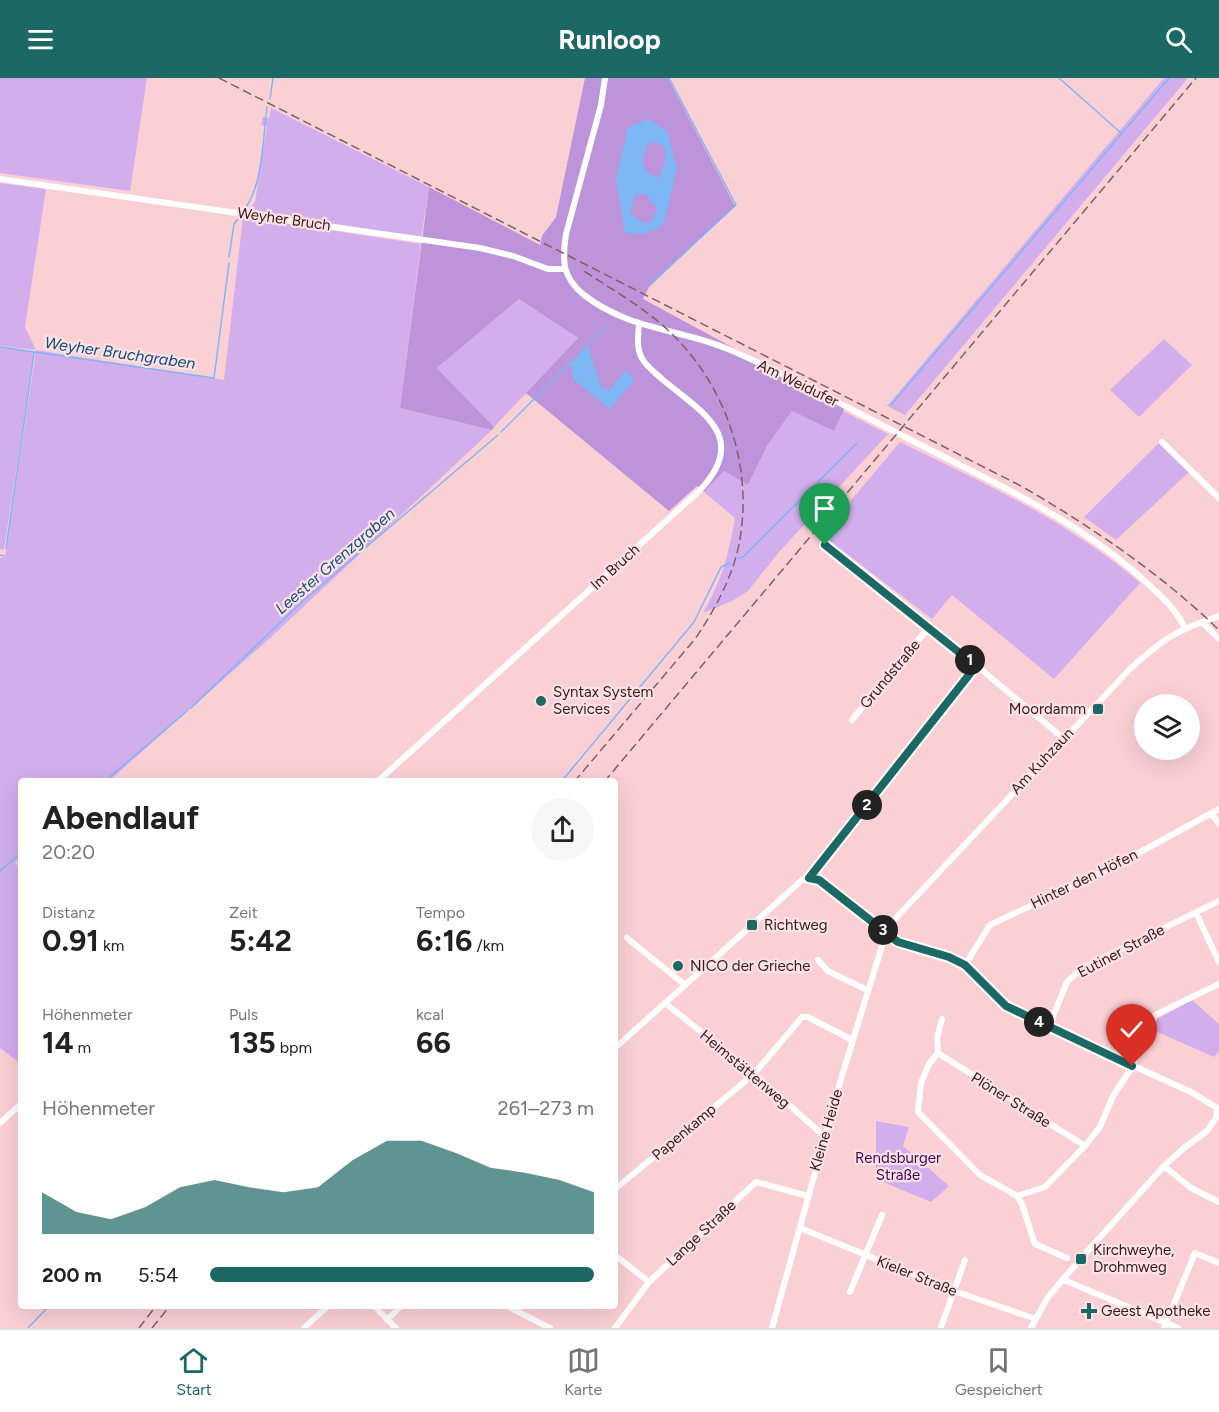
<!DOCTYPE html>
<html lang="de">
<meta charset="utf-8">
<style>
:root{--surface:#fff;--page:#f6f6f6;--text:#222;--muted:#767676;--line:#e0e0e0;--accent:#1c6865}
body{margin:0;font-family:Figtree,sans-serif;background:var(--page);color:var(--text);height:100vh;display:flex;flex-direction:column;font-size:22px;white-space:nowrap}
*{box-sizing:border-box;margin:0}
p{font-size:20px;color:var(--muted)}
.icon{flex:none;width:33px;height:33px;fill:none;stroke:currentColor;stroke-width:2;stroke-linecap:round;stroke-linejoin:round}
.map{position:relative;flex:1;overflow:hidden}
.drawer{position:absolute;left:18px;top:700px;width:600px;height:531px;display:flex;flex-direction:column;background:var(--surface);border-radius:6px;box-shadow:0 6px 24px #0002}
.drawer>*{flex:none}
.fabs{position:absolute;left:1134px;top:616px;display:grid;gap:12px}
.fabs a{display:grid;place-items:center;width:66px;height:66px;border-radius:50%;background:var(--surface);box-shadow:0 6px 24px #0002;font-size:30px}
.pin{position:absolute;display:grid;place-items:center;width:51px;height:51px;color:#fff;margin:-62px -26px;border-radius:50% 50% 50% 0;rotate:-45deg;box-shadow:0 0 6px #0007}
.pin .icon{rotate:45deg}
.km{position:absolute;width:30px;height:30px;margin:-15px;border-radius:50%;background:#222;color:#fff;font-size:16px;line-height:30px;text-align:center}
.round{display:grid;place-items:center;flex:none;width:63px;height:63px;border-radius:32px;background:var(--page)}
.head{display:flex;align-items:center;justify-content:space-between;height:102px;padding:0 24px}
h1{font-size:33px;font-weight:700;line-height:45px}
.figures{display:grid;grid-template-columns:repeat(3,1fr);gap:9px;height:102px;padding:6px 24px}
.figures div{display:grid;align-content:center}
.figures b{font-size:30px;font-weight:700}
.figures small{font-size:16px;font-weight:400}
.figures p{font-size:16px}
.chart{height:168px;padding:12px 24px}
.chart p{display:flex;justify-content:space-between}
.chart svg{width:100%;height:108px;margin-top:6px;fill:var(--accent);opacity:.7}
ul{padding:0 24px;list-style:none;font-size:20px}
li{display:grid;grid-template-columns:96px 72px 1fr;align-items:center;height:45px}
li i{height:15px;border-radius:8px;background:var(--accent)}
header{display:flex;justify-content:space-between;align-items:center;height:78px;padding:0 24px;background:var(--accent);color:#fff;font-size:27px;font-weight:700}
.tab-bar{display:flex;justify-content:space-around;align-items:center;height:84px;border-top:2px solid var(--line);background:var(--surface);font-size:16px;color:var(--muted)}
.tab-bar a{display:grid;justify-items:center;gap:3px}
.tab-bar .active{color:var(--accent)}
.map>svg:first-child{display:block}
.green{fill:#d3aeed}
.forest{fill:#bd93d9}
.water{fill:#7db7f6;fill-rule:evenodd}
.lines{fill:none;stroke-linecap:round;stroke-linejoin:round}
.stream{stroke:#7db7f6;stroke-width:1.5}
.street{stroke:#fff;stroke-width:6}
.rail{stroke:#7f5f64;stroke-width:1.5;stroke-dasharray:9 4.5;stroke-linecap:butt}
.route-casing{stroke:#fff;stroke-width:12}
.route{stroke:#1c6865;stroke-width:8}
.poi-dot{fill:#1c6865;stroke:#ffe2e4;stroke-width:2}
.labels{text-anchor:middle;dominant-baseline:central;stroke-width:4.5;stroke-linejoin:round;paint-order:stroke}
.street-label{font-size:15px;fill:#32191d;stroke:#ffe2e4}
.poi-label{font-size:15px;fill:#32191d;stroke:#ffe2e4;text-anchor:start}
.park-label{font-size:15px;fill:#3f035a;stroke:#ffe2e4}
.water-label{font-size:16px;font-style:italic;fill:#0c4c84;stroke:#ffe2e4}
</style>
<header><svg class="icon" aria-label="menu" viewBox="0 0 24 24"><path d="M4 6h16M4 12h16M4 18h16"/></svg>Runloop<svg class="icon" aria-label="search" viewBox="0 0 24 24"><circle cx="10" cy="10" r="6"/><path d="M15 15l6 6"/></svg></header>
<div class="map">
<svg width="1219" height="1250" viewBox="0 0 1219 1250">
<rect width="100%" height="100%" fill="#fbd0d5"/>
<!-- green -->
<path class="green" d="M0,0H147L130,113L0,95Z
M1164,0H1188L905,337L887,328Z
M271,30L429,109L421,161L250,131L255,124L267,48L261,47L263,39L269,40Z
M0,105L46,111L25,249L36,272L224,302L243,139L421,166L400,330L492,352L269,561L109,703L21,704V780L15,785L21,790V986L0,970V480L5,479L36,272L0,268Z
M519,221L578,260L494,349L437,290Z
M1164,261L1192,287L1139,339L1110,312Z
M0,270L34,274L4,472L0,471Z
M792,333L834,352L843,333L888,356L779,474L748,513L732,523L703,535C722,502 728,478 735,440L704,414L724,393L748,407L767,368Z
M900,364C982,404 1070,444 1140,505L1054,601L952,517L932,541L822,457Z
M1160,364L1189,394L1116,462L1084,439Z
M1192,922L1219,946V973L1214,979L1155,953L1157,948L1154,947L1157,941Z
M876,1043L909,1049L903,1068L949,1108L931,1124L876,1101Z"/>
<!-- forest -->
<path class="forest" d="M585,0H668L735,128L649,209L643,221L732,269L847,325L834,353L792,333L767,368L748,407L724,393L704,414L697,408L669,433L526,315L578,260L519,221L437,290L494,349L492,352L400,330L429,109L540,167L542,158L556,139Z"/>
<!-- water -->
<path class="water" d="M648,41L667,53L677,91L663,147L645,156L625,155L616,101L628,49ZM656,64L665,69C667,81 664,89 658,100L646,93L642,82L648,66ZM646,116L657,131L651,144L643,145L630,135L635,117Z
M588,268L601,310L609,312L626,292L634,302L610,331L573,301L571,284Z"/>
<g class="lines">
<!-- stream -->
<path class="stream" d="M1059,0L1121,55
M270,21L273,0
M244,132C263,108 263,60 267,29
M229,179L234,146L239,140
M648,208L736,127L669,0
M0,269L214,300L229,185
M580,275L607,247
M891,327L1169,0
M501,354L573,282
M6,470L34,275
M0,477L4,478
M739,480L743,479L857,365
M191,630L304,522L498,357
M104,704L187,633
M561,704L694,544L721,489L730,485
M0,793L21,775
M28,1250L49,1228"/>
<!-- street -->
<path class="street" d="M605,0L601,27L566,156C562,183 562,199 584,217C631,253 678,250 728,271C789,297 848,330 907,360C990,403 1078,441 1147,505C1162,519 1176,531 1185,550
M0,101L480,170L513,178L548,191H565
M1162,364L1219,420
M825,467L977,588L1063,660
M1202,544L1219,561
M852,642L929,549
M377,704L698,414C750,361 705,336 663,302C657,296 648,290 643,282C636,271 638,259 639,246
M1212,736L1219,746
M809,800L977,588
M1196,835L1219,884
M627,860L685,907
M818,882L828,893L867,912
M965,887L990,847L1113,789L1219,731
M665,925L754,996L824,1058
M942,941L937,960L938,975L929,986L921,1005L918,1034L980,1097L1017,1118L1045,1109L1085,1068L1100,1049L1113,1018L1132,989L1155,937L1219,906
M1049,948L1067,904L1081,891L1219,823
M615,970L802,802L809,800L819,802L898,864L949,879L965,887L999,922L1018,935L1193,1015L1217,1030
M938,975L1085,1068
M0,1045L21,1026
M1164,1088L1191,1110L1219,1124
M615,1111L754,996L802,939H808L852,962
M1017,1118L1022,1126L1035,1166L1067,1180
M800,1150L954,1213L1036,1241
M615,1177L649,1204
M1064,1202L1178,1250
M850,1214L882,1137
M374,1228L396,1250
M507,1228L550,1250
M387,1242L401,1228
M941,1249L965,1182
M304,1250L328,1228
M615,1250L649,1204L756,1104L808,1118
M772,1250L841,1001L886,855L894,842L1130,591C1163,561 1176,552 1219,538
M1031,1250L1048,1219L1077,1185L1164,1088L1185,1069L1207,1053L1216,1040L1217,1030
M1164,1250L1195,1175L1219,1185"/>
<!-- rail -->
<path class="rail" d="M219,0L1023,409C1093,450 1160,495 1219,552
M574,704L695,561C714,533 730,504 738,471C755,394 728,311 673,257C647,231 614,213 584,193
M604,704L1196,0
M139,1250L156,1228
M152,1250L170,1228"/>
</g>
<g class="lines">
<defs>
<path id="route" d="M825,467L976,588L809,800L819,802L898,864L949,879L965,887L1006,928L1132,988"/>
</defs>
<!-- route casing -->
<use href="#route" class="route-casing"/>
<!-- route -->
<use href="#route" class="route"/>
</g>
<!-- markers -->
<g class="poi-dot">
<circle cx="541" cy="623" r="6"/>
<rect x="1092" y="625" width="12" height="12" rx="3"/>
<rect x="746" y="841" width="12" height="12" rx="3"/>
<circle cx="678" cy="888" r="6"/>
<rect x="1075" y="1175" width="12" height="12" rx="3"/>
<path d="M1086 1224h6v6h6v6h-6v6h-6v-6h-6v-6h6z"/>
</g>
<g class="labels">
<!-- street labels -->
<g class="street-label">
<text transform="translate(284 141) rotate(8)">Weyher Bruch</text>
<text transform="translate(798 305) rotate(26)">Am Weidufer</text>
<text transform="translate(615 489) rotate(-42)">Im Bruch</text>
<text transform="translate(890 596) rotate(-50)">Grundstraße</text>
<text transform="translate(1042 683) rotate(-47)">Am Kuhzaun</text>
<text transform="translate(1084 801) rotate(-26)">Hinter den Höfen</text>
<text transform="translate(1121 873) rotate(-28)">Eutiner Straße</text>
<text transform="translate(745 991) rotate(40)">Heimstättenweg</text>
<text transform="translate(1011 1022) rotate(32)">Plöner Straße</text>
<text transform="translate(826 1052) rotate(-74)">Kleine Heide</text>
<text transform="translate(684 1054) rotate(-40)">Papenkamp</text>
<text transform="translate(701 1155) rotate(-43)">Lange Straße</text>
<text transform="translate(917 1198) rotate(22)">Kieler Straße</text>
</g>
<!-- poi labels -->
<g class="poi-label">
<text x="553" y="614">Syntax System<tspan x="553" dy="17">Services</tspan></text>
<text x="1086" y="631" text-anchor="end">Moordamm</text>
<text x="764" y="847">Richtweg</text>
<text x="690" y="888">NICO der Grieche</text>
<text x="1093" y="1172">Kirchweyhe,<tspan x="1093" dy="17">Drohmweg</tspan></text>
<text x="1101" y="1233">Geest Apotheke</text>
</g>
<!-- park labels -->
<g class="park-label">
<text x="898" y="1080">Rendsburger<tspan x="898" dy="17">Straße</tspan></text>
</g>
<!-- water labels -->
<g class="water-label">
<text transform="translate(120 275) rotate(8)">Weyher Bruchgraben</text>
<text transform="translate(335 483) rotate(-41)">Leester Grenzgraben</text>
</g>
</g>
</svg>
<div class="fabs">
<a><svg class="icon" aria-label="layers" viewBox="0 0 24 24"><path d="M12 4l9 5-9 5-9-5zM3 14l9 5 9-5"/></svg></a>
</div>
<div class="pin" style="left:825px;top:467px;background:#1e9e55"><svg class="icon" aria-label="arrive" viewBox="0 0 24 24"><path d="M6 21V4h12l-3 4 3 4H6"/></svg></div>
<div class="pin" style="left:1132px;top:988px;background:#d93025"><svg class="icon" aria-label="check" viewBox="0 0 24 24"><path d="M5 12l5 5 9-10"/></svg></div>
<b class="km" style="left:970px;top:582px">1</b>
<b class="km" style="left:867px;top:727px">2</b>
<b class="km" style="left:883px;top:852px">3</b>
<b class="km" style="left:1039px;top:944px">4</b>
<section class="drawer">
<div class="head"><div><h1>Abendlauf</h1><p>20:20</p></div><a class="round"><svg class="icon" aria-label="share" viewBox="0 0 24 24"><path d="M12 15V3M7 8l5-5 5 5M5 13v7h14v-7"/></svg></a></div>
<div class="figures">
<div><p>Distanz</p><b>0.91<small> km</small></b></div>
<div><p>Zeit</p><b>5:42</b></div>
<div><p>Tempo</p><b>6:16<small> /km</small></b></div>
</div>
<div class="figures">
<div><p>Höhenmeter</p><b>14<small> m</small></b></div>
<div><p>Puls</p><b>135<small> bpm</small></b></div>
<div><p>kcal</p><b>66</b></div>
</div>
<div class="chart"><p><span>Höhenmeter</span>261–273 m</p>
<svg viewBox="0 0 160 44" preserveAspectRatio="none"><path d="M0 44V27L10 35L20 38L30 33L40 25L50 22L60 25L70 27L80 25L90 14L100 6L110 6L120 11L130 17L140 19L150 22L160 27V44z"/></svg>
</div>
<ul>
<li><b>200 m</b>5:54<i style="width:100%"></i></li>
</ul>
</section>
</div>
<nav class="tab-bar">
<a class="active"><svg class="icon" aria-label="home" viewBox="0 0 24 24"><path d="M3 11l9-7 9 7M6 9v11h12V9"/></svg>Start</a>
<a><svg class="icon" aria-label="map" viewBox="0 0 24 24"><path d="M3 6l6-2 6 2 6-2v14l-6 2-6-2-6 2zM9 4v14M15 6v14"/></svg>Karte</a>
<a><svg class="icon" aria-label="saved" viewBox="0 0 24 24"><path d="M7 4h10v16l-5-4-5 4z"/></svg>Gespeichert</a>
</nav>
